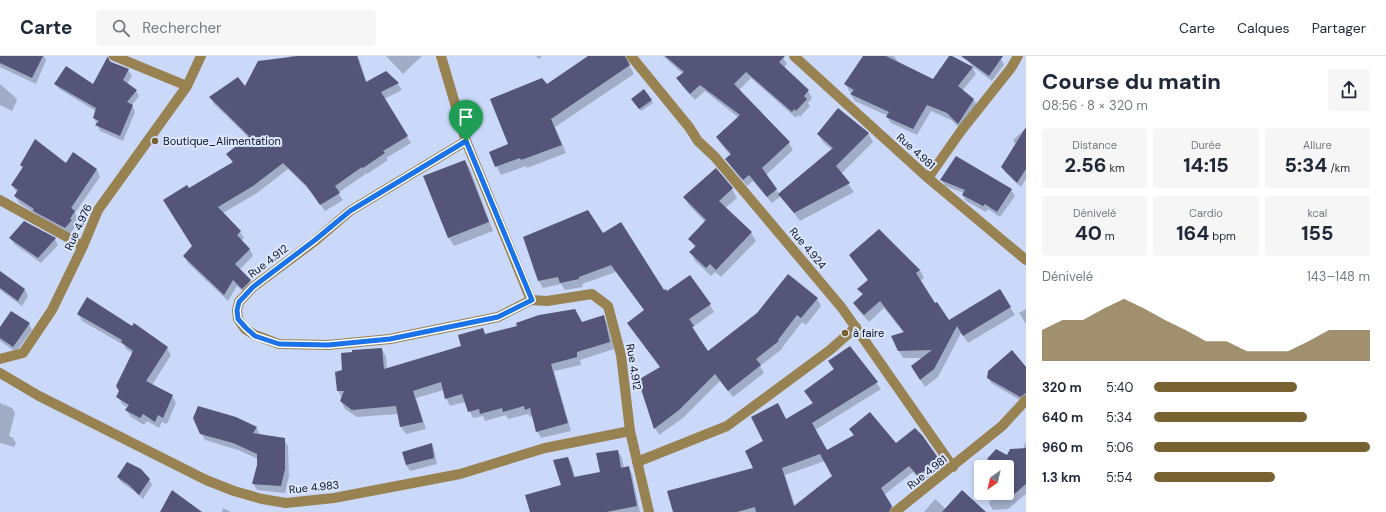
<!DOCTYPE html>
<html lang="fr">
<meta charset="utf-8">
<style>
:root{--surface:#fff;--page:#f6f6f7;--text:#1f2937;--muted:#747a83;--line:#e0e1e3;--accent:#796232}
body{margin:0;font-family:"DM Sans",sans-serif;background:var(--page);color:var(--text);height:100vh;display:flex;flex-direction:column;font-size:15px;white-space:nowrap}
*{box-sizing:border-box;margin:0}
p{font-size:13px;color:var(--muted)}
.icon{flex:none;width:22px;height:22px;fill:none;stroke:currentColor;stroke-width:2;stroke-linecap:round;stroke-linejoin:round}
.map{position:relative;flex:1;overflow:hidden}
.side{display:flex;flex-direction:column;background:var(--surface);width:360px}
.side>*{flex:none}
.needle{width:26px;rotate:214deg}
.controls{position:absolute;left:974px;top:404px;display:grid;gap:8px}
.controls a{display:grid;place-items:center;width:40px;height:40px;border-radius:4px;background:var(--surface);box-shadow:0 2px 6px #0003;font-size:20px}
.pin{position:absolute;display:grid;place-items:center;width:34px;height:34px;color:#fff;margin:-41px -17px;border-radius:50% 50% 50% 0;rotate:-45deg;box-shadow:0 0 4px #0007}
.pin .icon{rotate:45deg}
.round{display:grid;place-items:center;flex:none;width:42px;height:42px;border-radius:4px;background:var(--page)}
.headline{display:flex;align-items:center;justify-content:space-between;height:68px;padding:0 16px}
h1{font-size:22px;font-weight:800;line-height:30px}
.stats{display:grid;grid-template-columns:repeat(3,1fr);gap:6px;height:68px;padding:4px 16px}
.stats div{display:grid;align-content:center;border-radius:4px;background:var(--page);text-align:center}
.stats b{font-size:20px;font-weight:800}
.stats small{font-size:11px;font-weight:400}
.stats p{font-size:11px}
.chart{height:112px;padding:8px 16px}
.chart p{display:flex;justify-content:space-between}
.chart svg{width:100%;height:72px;margin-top:4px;fill:var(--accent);opacity:.7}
ul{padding:0 16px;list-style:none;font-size:13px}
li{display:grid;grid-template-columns:64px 48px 1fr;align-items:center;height:30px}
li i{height:10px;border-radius:5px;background:var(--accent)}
header{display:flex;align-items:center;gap:24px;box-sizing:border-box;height:56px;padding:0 20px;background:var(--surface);border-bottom:1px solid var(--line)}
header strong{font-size:19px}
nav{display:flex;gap:22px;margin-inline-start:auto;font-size:14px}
.search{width:280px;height:36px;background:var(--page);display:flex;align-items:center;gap:10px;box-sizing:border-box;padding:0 14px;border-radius:4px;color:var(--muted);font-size:15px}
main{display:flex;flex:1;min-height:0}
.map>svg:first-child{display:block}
.shadow{fill:#0003;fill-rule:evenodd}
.building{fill:#555579;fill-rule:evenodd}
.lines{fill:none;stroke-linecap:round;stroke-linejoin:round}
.minor{stroke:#998251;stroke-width:10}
.route-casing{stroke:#fff;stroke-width:8}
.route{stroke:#1a73e8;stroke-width:5}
.poi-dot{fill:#796232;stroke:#dae6fe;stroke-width:1.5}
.labels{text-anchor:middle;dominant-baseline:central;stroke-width:4;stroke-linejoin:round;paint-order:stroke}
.poi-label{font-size:11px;fill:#0c121f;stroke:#dae6fe;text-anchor:start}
.street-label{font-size:11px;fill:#0c121f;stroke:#dae6fe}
</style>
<header>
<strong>Carte</strong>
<div class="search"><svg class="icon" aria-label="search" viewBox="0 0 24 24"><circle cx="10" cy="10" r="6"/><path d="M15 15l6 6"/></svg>Rechercher</div>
<nav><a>Carte</a><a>Calques</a><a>Partager</a></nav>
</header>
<main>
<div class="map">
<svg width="1026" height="456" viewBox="0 0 1026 456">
<rect width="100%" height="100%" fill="#cad9f9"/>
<!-- shadow -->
<path class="shadow" d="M0,0H44L46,4L36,28L0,11Z
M289,0H358L367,27L385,17L398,28L402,34L384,43L411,87L386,102L388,104L367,118V117L338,137L343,144L325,155L311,136L288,113L257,137L223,157L240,176L244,182L241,185L250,194L253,200L239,214L250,225L254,232L247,239L237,230L228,245L188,207L184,200L193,190L188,134L233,107L228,98L249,82L214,48L210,41L245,32L290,2Z
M386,0H422L403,18Z
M536,0H542L539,3Z
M590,0H624L634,18L555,71L566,97L527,112L526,110L501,119L490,97L509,89L547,29Z
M663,0H782L787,8L784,12L808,35L812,42L808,47L810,50L800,61L798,59L796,62L751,22L739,34L789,87L793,94L766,119L779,138L832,94L823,86L818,78L868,77L873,86L841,118L854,136L800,165L781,140L772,147L753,125L747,130L731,111L727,103L731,100L721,88L717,81L739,62L705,35L695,44L682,30L678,22L683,18Z
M864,0H894L898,6L933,24L950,0L973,12L976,18L962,35L974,44L977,50L962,74L951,64L931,55L917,79L891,67L887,61L888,60L855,45L851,39L853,37L849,35L846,28Z
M972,0H996L1001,3L1004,9L992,25L972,10L968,5Z
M108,1L111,7L128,14L132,20L127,28L136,35L139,40L132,49L135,56L123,85L100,75L94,62L96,55L59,33L55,28L94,29Z
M0,28L15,41L17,45L12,55L0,49Z
M651,44L653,47L641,55L634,46Z
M1026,72V123L1021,131L1005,116L1002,111L1016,89L1013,84Z
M74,97L97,114L100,121L75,157L78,162L74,169L75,171L69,179L38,161L36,158L19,147L15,140L17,137L12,129L23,113L21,109L66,108Z
M956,101L1011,134L1015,140L1000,161L988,153L986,156L966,145L963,140L964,137L945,130L942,124Z
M465,105L470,113L493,175L454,190L449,182L425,120Z
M715,113L732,133L737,142L725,152L751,177L756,185L721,221L715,216L711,220L695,205L691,196L695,192L690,183L705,166L689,149L684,141Z
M879,175L920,214L924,222L920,225L935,248L949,265L1000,234L1015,259L968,287L961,277L938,321L925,331L912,311L924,302H903L899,295L904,277L884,252L869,266L859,255L854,247L863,240L859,233L868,224L850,199Z
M602,179L664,235L710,249L714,256L693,271L697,278L696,279L708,296L817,242L821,250L806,269L802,266L782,292V293L760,310L764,317L733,341L720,325L683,362L659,379L655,372L640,324L660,312L645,255L616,216L582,228L583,231L565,234L561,228L543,232L539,225Z
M11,182L55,183L58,189L41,207L14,188Z
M0,216L25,234L28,240L22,250L0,234Z
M1026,253V268L1019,257Z
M78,258L167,292L171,299L152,329L172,340L176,347L167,368L162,366L159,372L147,365L144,369L131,361L126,354L128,352L122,348L118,341L133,298L126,293L124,289L82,265Z
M603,260L607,267L614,293L580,304L581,309L554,315L571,375L541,382L537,375L533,360L530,361L528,358L508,363L506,359L485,365L483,360L473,362L465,346L450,350L446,342L444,334L416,342L426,373L406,378L401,371L398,358L357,361L345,353L341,345L342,342L338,335L343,315L382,293L386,301L387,313L463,290L483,274L486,279L582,267Z
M29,268L32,274L16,296L0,285V273Z
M849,291L881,333L815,374L827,395L854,380L850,373L896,389L922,379L942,410L922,426L913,416L884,439L895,456H674L755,412L765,385L786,364L813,348L805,336L834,314L829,306ZM825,405L834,420L795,450L785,419Z
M1026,312V343L1023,346L991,327L988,321Z
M0,347L12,352L15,357L9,380L13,382L16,387L14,391L0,387Z
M256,371L260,379L284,383L288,390L289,420L285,437L257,434L253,427L258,409V403L238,394L205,384L201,377Z
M1026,385V438L1008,453L993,454L989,448L993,437H1007V411H994L989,403L1007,400L1023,393Z
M431,388L434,393L437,408L410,415L406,409L403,397Z
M618,395L622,402L624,412L628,411L632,418L640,456H532L562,429L568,402L572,410L575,422L601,417Z
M118,421L149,423L152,429L143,443L134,435L121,426Z
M935,443L946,453L982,456H924Z
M223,452L231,456H222Z"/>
<!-- building -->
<path class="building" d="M0,0H43L32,22L0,7Z
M108,0L109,4L111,6L129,13L123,24L137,34L127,46L133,49L120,80L95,69L99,65L93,62L96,52L54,28L66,10L93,28Z
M298,0H357L366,26L386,15L399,27L381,36L408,80L383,95L385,97L363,112L362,111L335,130L340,137L320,149L306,129L283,107L253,130L218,151L241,175L237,179L250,193L235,208L251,224L242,233L233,224L224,239L183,200L192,190L163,144L187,129L189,132L233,106L226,98L249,80L209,41L238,21L245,30L258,5Z
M588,0H625L630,9L551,63L562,89L521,104L520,102L495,111L489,96L508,88L490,43L542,22L547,28Z
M665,0H785L779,6L809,34L804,40L807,43L796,55L794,53L792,56L746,16L734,28L790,86L762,112L777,133L767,141L749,119L743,124L725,103L731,98L716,81L740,59L700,29L690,38L676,22L684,16Z
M863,0H886L933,23L949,0H952L973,11L958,30L974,43L958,68L947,57L927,49L913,73L886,61L889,56L850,38L854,34L844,28Z
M961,0H1003L989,20Z
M644,33L652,44L639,53L631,43Z
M838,52L869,77L836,110L850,127L794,157L778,138L833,92L817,78Z
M1026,71V113L1017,127L1001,111Z
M35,83L66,107L73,96L97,113L71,152L75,155L70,163L72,164L65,172L33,155L34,153L14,140L18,134L11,129L23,111L20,109Z
M956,100L1012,133L997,156L985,148L983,150L962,139L965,134L940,124Z
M465,104L489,166L448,182L423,120Z
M716,112L733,132L719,145L752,176L716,214L710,208L706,212L689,196L696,190L688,183L706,164L683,141Z
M588,154L603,177L621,166L664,234L666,233L667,235L690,219L711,248L689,263L694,270L692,271L708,295L757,257L788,218L818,242L801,262L797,259L778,284L779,285L756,303L761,309L728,335L715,318L679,354L654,373L638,324L660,311L627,267L644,254L611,209L579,221V223L560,227L558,221L538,225L523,181Z
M24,165L56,182L38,202L9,182Z
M879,173L920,214L916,217L935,247L937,246L949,264L1000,233L1011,251L963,280L957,270L934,313L920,324L911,310L932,294L898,295L891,280L904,276L880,245L864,259L853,247L863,238L857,233L868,224L849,199Z
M0,215L25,233L18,245L0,232Z
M87,241L132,270L134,267L168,291L146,325L173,339L163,362L158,359L155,366L143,358L140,362L125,354L129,349L116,341L119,335L116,330L133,295L121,286L122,284L77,258Z
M575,253L582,266L604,259L610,286L577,296V301L551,308L568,367L536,376L530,352L525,354L524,350L503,356L502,352L480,358L479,353L468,356L462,338L445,343L441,326L413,335L423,366L400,371L396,350L352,354L340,345L344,335H337L335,316L342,314L341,297L352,296V294L382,292L384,313L461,290L458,279L483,272L485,278L517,270L516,267L539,259Z
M11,255L30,267L13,291L0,282V271Z
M850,290L878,326L812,367L827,394L854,379L849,373L870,356L896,387L915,372L922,379L939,403L918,420L909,410L881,432L892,450L889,456H756L755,451L737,456H673L667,435L753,412L745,395L763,385L751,361L778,347L786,363L813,347L804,335L834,313L828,305ZM820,398L832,420L794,450L782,412Z
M1012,294L1026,311V337L1020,341L987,322L988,315Z
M198,350L236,361L257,371L253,377L285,382V413L281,430L252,428L257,409V398L233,387L200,378L193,362Z
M432,387L434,402L406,409L402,396Z
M1026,392V428L1007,444V411H1000L987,403L996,393L1007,399L1010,393Z
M618,394L621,412L629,410L637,450L606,456H530L525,439L561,429L553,404L568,401L574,421L600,416L596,397Z
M127,406L141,413L150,423L139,439L129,429L117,421Z
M172,434L202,456H160Z
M962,434L986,456H942Z"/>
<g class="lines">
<!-- minor -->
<path class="minor" d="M114,0L187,30
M441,0L466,85L531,244L547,245L592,238L608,250L621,299L630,375L649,456
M631,0L689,71L698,85L715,101L842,252L953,411
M794,0L928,122L1026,204
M466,85L350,155L315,185L253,231L239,246L237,254L238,263L245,273L255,279L279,288L328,289L390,283L498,261L531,244
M928,122L961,75L1011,12L1018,0
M0,144L83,190
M0,303L23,297L52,254L83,190L98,154L187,30L201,0
M0,317L39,340L206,424L234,435L262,443L286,447L334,442L460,418L545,392L630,375
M637,406L727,370L830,294L856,271
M895,456L1002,370L1026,344"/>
</g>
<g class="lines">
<defs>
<path id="route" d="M466,85L532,244L498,261L390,283L328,289L279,288L255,280L246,272L238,263L237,254L239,246L253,231L315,184L350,155Z"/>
</defs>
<!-- route casing -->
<use href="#route" class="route-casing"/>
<!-- route -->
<use href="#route" class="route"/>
</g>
<!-- markers -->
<g class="poi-dot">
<circle cx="155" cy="85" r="4"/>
<circle cx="845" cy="277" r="4"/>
</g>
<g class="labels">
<!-- poi labels -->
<g class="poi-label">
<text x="163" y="85">Boutique_Alimentation</text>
<text x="853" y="277">à faire</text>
</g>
<!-- street labels -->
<g class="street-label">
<text transform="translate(916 95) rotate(42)">Rue 4.981</text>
<text transform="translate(78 171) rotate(-65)">Rue 4.976</text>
<text transform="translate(808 192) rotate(50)">Rue 4.924</text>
<text transform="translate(268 205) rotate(-37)">Rue 4.912</text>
<text transform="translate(634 311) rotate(81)">Rue 4.912</text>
<text transform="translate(927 416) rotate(-38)">Rue 4.981</text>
<text transform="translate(314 431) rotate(-6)">Rue 4.983</text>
</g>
</g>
</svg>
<div class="controls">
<a><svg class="needle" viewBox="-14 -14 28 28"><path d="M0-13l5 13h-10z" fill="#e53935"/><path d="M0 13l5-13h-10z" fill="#747a83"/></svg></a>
</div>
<div class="pin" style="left:466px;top:85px;background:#1e9e55"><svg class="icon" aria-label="arrive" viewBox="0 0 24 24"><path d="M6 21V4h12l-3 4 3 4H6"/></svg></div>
</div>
<section class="side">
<div class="headline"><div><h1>Course du matin</h1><p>08:56 · 8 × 320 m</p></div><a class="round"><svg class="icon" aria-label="share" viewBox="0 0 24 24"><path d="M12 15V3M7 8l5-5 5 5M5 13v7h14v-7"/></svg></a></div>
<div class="stats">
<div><p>Distance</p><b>2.56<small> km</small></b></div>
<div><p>Durée</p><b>14:15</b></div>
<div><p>Allure</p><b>5:34<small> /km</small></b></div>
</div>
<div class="stats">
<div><p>Dénivelé</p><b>40<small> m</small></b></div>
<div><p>Cardio</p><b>164<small> bpm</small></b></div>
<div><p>kcal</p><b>155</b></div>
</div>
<div class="chart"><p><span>Dénivelé</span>143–148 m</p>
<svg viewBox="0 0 160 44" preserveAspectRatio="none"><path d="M0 44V25L10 19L20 19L30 12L40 6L50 12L60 19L70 25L80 32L90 32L100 38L110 38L120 38L130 32L140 25L150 25L160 25V44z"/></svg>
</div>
<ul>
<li><b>320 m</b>5:40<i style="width:66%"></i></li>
<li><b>640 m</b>5:34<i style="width:71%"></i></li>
<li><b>960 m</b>5:06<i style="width:100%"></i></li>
<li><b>1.3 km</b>5:54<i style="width:56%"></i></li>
</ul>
</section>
</main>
